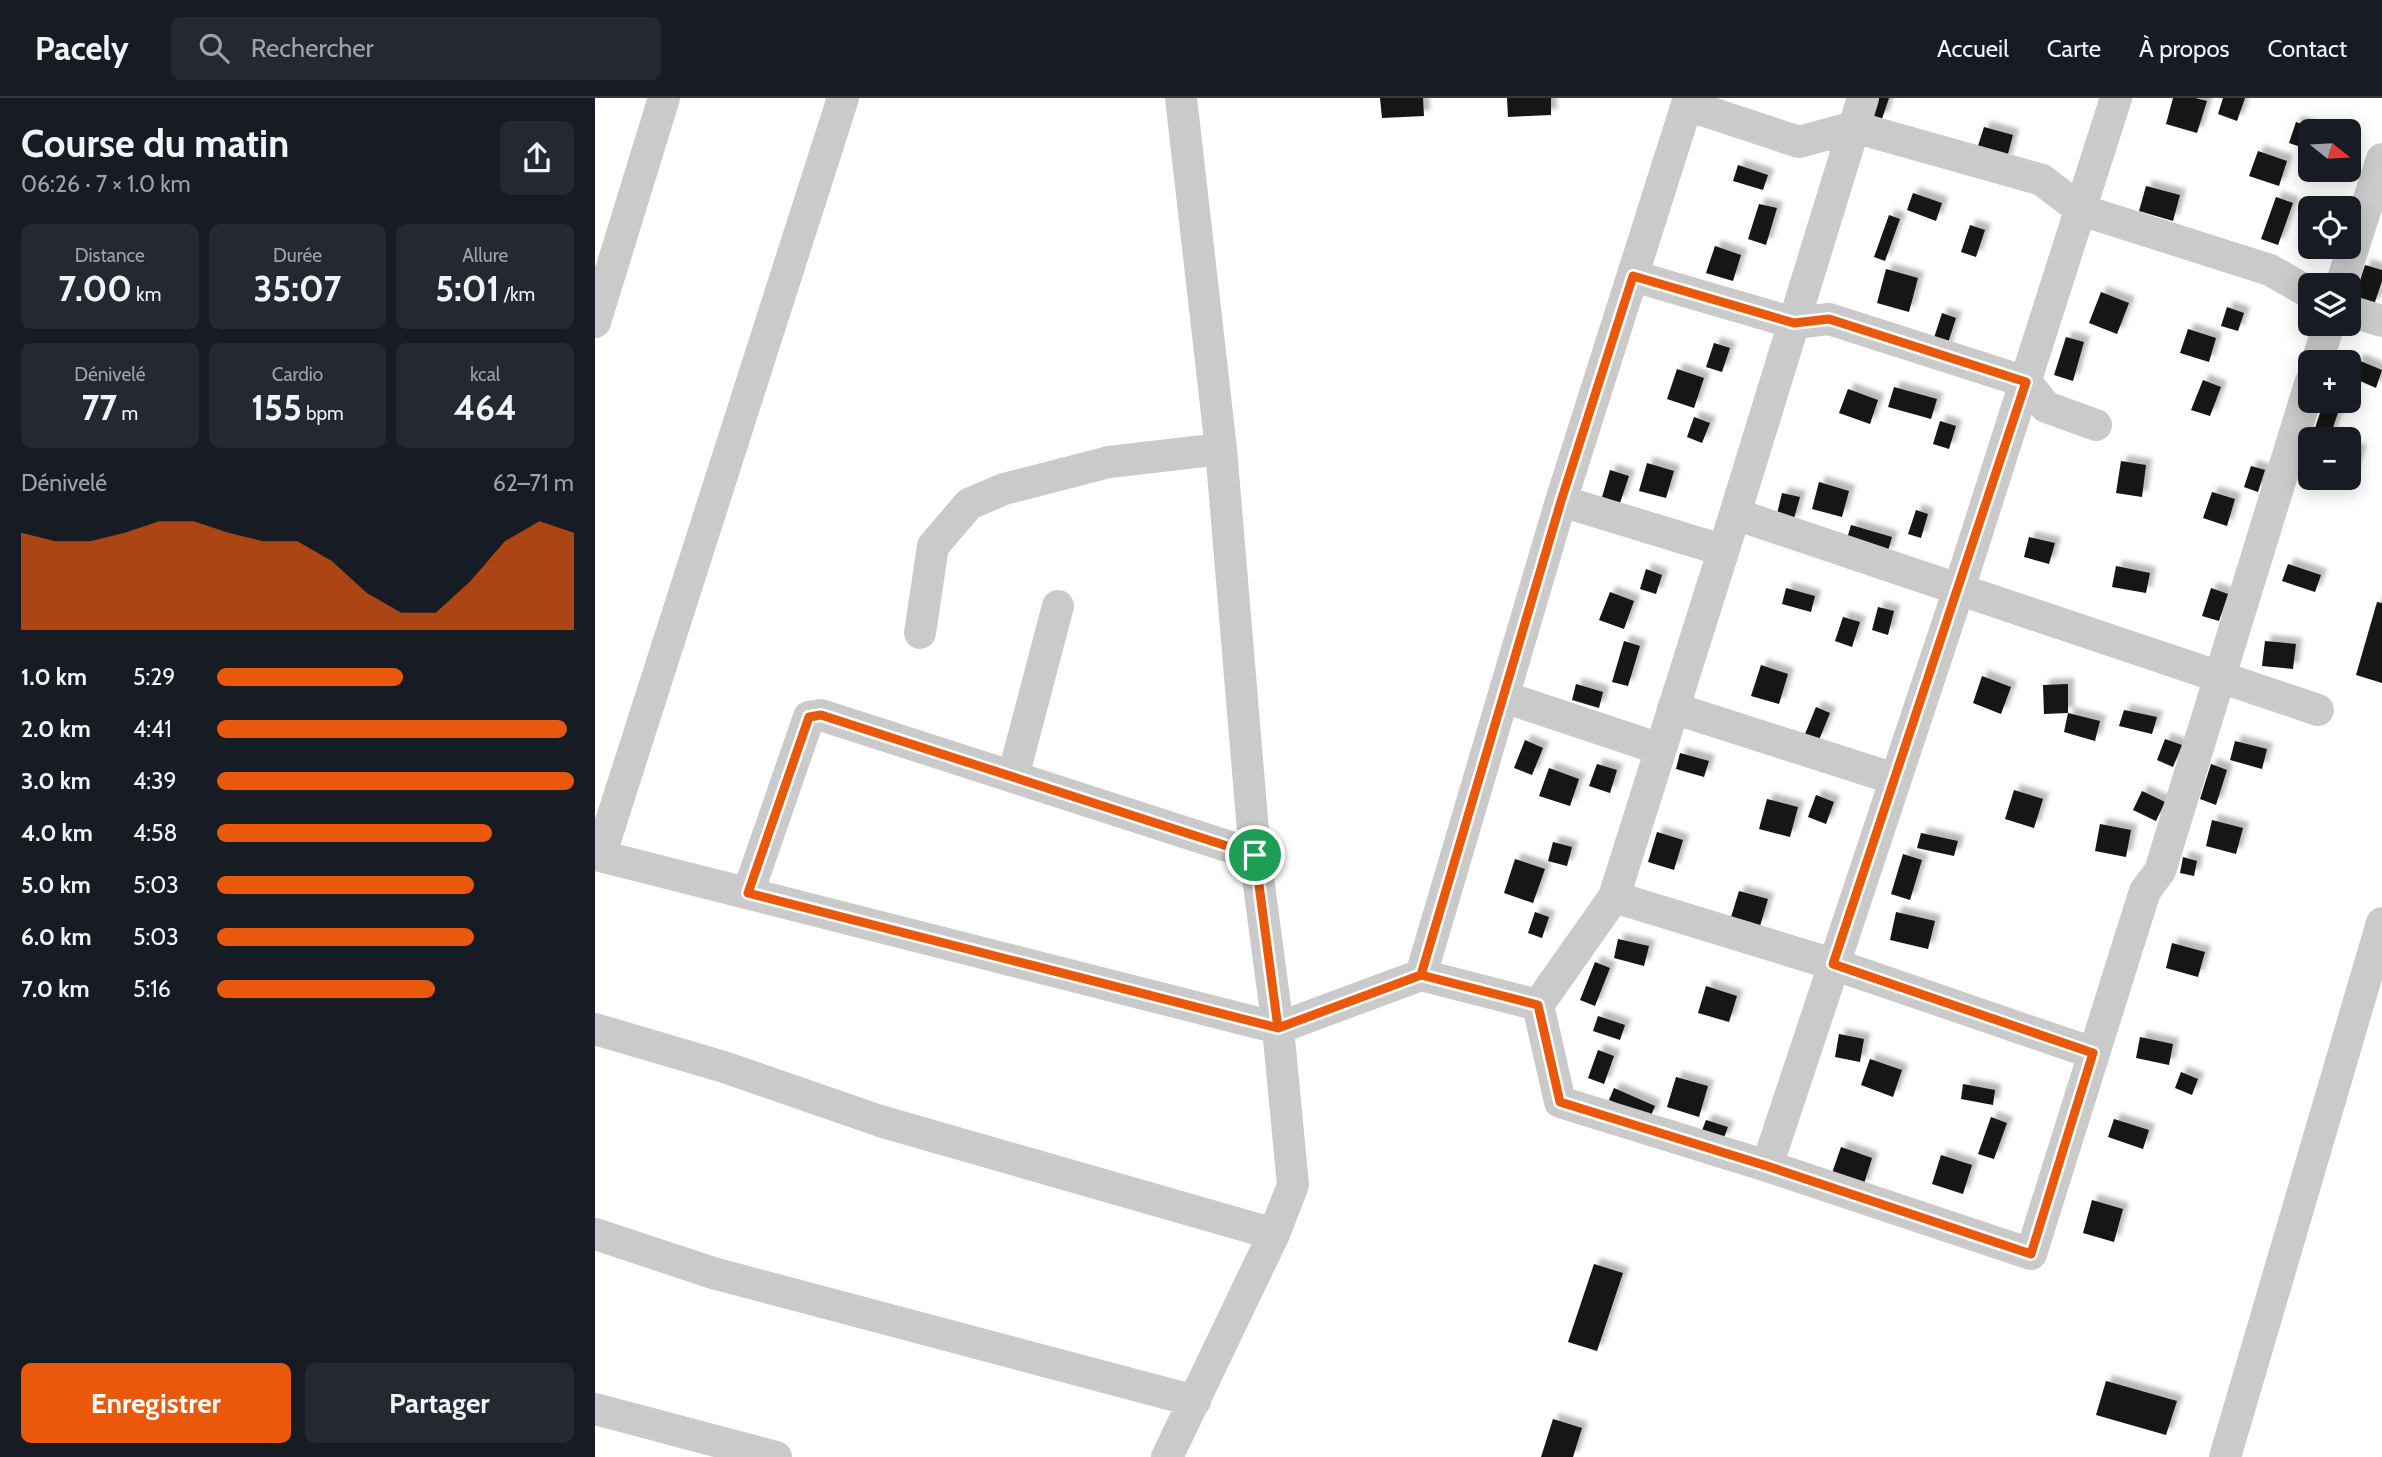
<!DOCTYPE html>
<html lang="fr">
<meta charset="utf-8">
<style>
:root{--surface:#171b24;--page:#242831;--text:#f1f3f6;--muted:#9ea1a6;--line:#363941;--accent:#ea580c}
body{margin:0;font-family:Cabin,sans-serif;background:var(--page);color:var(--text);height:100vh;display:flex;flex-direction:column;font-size:26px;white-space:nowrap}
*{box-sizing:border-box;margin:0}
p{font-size:23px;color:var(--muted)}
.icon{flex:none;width:38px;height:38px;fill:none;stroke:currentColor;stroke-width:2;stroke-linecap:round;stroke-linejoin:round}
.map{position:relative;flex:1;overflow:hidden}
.side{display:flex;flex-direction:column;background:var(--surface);width:595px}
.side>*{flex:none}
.needle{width:46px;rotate:108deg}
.tools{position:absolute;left:1703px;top:21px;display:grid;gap:14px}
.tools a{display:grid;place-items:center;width:63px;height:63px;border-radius:10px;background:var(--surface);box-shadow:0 4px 18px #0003;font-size:35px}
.pin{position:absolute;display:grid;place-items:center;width:60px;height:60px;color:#fff;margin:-30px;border:4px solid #fff;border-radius:50%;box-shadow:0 2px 7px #0007}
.round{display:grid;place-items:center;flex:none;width:74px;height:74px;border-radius:10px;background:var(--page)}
.overview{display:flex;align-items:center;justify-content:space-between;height:119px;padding:0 21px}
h1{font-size:38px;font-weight:700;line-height:52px}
.figures{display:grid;grid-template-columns:repeat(3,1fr);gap:10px;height:119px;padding:7px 21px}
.figures div{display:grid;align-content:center;border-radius:10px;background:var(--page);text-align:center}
.figures b{font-size:35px;font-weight:700}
.figures small{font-size:19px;font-weight:400}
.figures p{font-size:19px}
.chart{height:196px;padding:14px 21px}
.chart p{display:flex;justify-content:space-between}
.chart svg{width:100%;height:126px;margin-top:7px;fill:var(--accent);opacity:.7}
.cta{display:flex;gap:14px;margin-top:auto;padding:14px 21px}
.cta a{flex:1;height:80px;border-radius:10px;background:var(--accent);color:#fff;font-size:28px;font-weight:700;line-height:80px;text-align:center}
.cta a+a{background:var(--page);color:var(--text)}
ul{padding:0 21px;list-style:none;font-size:23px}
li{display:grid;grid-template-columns:112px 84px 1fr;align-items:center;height:52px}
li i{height:18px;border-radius:9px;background:var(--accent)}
header{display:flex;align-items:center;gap:42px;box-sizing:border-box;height:98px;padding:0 35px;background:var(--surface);border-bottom:2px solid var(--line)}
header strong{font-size:33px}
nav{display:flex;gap:38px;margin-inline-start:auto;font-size:24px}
.search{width:490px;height:63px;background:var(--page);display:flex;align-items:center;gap:18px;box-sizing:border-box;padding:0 24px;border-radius:10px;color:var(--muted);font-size:26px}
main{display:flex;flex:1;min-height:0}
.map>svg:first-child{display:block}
.building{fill:#141414;filter:url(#shadow)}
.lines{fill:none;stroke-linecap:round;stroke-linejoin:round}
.minor{stroke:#cacaca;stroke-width:32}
.route-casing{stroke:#fff;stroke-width:14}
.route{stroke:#ea580c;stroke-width:9}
</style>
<header>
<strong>Pacely</strong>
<div class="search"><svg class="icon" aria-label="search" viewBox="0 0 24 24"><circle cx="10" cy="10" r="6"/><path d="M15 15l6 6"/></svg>Rechercher</div>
<nav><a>Accueil</a><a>Carte</a><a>À propos</a><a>Contact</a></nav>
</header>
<main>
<section class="side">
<div class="overview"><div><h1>Course du matin</h1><p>06:26 · 7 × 1.0 km</p></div><a class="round"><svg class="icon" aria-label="share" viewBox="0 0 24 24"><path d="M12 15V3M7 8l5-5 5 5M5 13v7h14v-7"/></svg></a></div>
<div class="figures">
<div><p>Distance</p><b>7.00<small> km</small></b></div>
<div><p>Durée</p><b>35:07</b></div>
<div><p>Allure</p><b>5:01<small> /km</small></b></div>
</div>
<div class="figures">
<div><p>Dénivelé</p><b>77<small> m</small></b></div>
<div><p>Cardio</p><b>155<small> bpm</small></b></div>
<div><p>kcal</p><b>464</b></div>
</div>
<div class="chart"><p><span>Dénivelé</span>62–71 m</p>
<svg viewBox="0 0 160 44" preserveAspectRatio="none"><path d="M0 44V10L10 13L20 13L30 10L40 6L50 6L60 10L70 13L80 13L90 20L100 31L110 38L120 38L130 27L140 13L150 6L160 10V44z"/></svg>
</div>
<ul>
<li><b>1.0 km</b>5:29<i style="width:52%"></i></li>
<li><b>2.0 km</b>4:41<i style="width:98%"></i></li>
<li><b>3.0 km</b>4:39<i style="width:100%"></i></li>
<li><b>4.0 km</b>4:58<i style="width:77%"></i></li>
<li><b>5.0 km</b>5:03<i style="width:72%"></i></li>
<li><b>6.0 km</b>5:03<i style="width:72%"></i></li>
<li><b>7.0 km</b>5:16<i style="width:61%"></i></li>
</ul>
<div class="cta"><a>Enregistrer</a><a>Partager</a></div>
</section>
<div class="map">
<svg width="1787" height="1359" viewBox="0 0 1787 1359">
<defs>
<filter id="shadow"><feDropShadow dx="6" dy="-6" stdDeviation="2" flood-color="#0004"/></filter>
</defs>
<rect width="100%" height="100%" fill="#fff"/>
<!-- building -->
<path class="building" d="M785,0H828L829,18L787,20Z
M912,0H956V17L913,19Z
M1277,0H1294L1287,21L1271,15Z
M1578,0H1600L1612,3L1602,35L1571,26Z
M1628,0H1650L1642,23L1623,16Z
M1701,24L1727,33H1715V52L1694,45Z
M1389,29L1418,37L1411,63L1381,54Z
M1663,53L1692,63L1684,88L1654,78Z
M1143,67L1173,77L1168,92L1138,83Z
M1551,88L1585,97L1578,123L1544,113Z
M1318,95L1347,105L1341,123L1312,112Z
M1681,99L1698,105L1683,147L1666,141Z
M1164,106L1182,110L1171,147L1153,141Z
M1294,117L1305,121L1290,163L1279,159Z
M1375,127L1390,132L1381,159L1366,154Z
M1120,148L1146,157L1138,183L1111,175Z
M1770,167L1787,172V183L1779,207L1759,201Z
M1291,171L1323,180L1314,214L1282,205Z
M1506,194L1534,205L1522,236L1494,225Z
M1632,209L1649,215L1643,233L1626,228Z
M1347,215L1361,220L1351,251L1337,246Z
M1593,231L1621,240L1614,264L1585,255Z
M1471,239L1489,244L1478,283L1459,277Z
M1119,245L1135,250L1127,274L1111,269Z
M1763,262L1787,272L1781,290L1756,279Z
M1082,271L1109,280L1099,310L1072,301Z
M1608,282L1626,289L1615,318L1596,312Z
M1299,289L1342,301L1336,321L1293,309Z
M1253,291L1283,302L1275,326L1244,315Z
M1729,303H1747L1734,341L1717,339Z
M1099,319L1115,325L1107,345L1092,339Z
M1345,323L1361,328L1354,351L1338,346Z
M1754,350L1765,353L1754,389L1726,380H1754Z
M1526,363L1551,367L1547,399L1521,395Z
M1052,365L1079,373L1071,400L1044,393Z
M1656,368L1670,372L1663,394L1649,389Z
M1015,372L1034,378L1025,405L1007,399Z
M1224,384L1254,393L1247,419L1217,411Z
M1617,394L1640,401L1632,428L1608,420Z
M1187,395L1205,399L1198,424L1181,420Z
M1321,412L1333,416L1326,440L1313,436Z
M1256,427L1297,439L1292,456L1251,444Z
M1434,439L1460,445L1454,466L1429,459Z
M1693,466L1726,477L1720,494L1687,483Z
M1521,468L1555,475L1551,495L1517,489Z
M1051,471L1067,477L1061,496L1045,491Z
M1191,490L1220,498L1216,514L1187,506Z
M1616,490L1633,496L1624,523L1607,518Z
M1015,494L1039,503L1029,531L1004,522Z
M1782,504L1787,505V585L1761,577Z
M1283,509L1299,513L1293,537L1277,532Z
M1248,519L1265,524L1257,549L1240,543Z
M1029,543L1045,548L1033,588L1017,584Z
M1670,543L1701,546L1698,571L1667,568Z
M1166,567L1193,576L1184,606L1156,598Z
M1387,578L1416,589L1406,616L1378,605Z
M981,586L1008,594L1004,610L977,602Z
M1473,586V615L1449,616L1448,587Z
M1221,609L1235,615L1224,642L1210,636Z
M1529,612L1562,619L1557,636L1524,628Z
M1473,615L1505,623L1500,643L1469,634Z
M1570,641L1587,647L1578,669L1562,662Z
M930,642L948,650L937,677L919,670Z
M1640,643L1672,651L1667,671L1635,662Z
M1085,655L1114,663L1109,679L1081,671Z
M1002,666L1022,672L1015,695L994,688Z
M1616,666L1632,672L1621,707L1605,701Z
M954,670L984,681L975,708L944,698Z
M1419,692L1448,701L1439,730L1410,721Z
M1547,693L1570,704L1561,723L1538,712Z
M1221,697L1239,704L1231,726L1213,719Z
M1172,701L1203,709L1195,739L1164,731Z
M1617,722L1648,730L1641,756L1611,748Z
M1505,726L1536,732L1531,759L1500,753Z
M1062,734L1088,742L1079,772L1053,764Z
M1326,735L1363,743L1359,758L1322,750Z
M958,744L977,749L972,768L953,763Z
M1308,756L1327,762L1315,802L1296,796Z
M1588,759L1602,763L1599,778L1585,775Z
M920,761L950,771L938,805L909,795Z
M1144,793L1173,801L1165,828L1136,819Z
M940,814L954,819L947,840L933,835Z
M1301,814L1340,823L1333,851L1295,842Z
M1023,841L1054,848L1049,868L1019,860Z
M1577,845L1610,854L1603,879L1571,870Z
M1000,864L1015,870L1000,908L985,902Z
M1111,888L1142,898L1134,924L1103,915Z
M1003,918L1030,927L1025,942L998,933Z
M1244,936L1269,941L1265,964L1240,959Z
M1545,939L1578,946L1574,967L1541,960Z
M1003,952L1019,958L1009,986L993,980Z
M1275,961L1307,972L1298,999L1266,987Z
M1586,974L1603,981L1597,997L1580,990Z
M1081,979L1113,988L1104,1019L1072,1009Z
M1368,986L1400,992L1398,1007L1366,1001Z
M1019,990L1060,1008L1055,1020L1014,1002Z
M1396,1019L1412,1025L1399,1061L1383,1056Z
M1519,1021L1554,1032L1548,1051L1513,1039Z
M1111,1022L1133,1029L1128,1042L1106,1035Z
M1246,1049L1277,1060L1268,1089L1236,1078Z
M1346,1057L1377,1067L1368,1096L1337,1086Z
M1497,1102L1528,1111L1519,1144L1488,1135Z
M999,1166L1028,1175L1002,1253L973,1244Z
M1511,1283L1582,1303L1571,1337L1501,1317Z
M958,1321L987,1330L978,1359H946Z"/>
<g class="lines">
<!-- minor -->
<path class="minor" d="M248,0L5,758L683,930L826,877L943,907
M1268,0L1140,416L1019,799L943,907L965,1004L1172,1068L1436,1156L1550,793L1565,773L1715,286
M1092,7L1204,44L1259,29L1447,82L1486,112L1675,172L1715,195
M1038,178L1199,225L1234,221L1431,284L1451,309L1501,327
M1746,187L1787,61
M1754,213L1787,223
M0,224L69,0
M1722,264L1734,226
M966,403L1127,452
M1140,416L1723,612
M325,535L338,448L374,406L409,391L514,364L626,351
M909,599L1065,651
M1078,610L1300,681
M418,679L463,508
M153,795L214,619L226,617L660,757
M1019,799L1238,866L1498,955
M826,877L966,403L1094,0
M0,931L129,969L285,1023L679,1136
M1172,1068L1364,491L1521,0
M0,1136L118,1175L600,1303
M0,1311L181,1359
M572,1359L679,1136L698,1087L683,930L660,757L626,351L586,0
M1630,1359L1787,825"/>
</g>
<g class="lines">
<defs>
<path id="route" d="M660,757L226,617L214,619L153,795L683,930L826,877L943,907L965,1004L1172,1068L1436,1156L1498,955L1238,866L1431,284L1234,221L1199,225L1038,178L966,403L826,877L683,930L660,757"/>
</defs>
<!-- route casing -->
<use href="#route" class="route-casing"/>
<!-- route -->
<use href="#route" class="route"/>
</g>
</svg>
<div class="tools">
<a><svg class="needle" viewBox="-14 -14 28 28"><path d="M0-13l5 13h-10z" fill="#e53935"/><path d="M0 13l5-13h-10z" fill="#9ea1a6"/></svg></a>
<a><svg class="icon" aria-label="locate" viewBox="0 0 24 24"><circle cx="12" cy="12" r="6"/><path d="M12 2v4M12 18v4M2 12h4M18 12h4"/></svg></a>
<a><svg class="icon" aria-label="layers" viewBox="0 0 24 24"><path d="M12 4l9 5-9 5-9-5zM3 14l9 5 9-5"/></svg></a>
<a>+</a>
<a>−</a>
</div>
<div class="pin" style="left:660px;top:757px;background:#1e9e55"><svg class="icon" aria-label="arrive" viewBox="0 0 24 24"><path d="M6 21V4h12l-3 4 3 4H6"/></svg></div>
</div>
</main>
